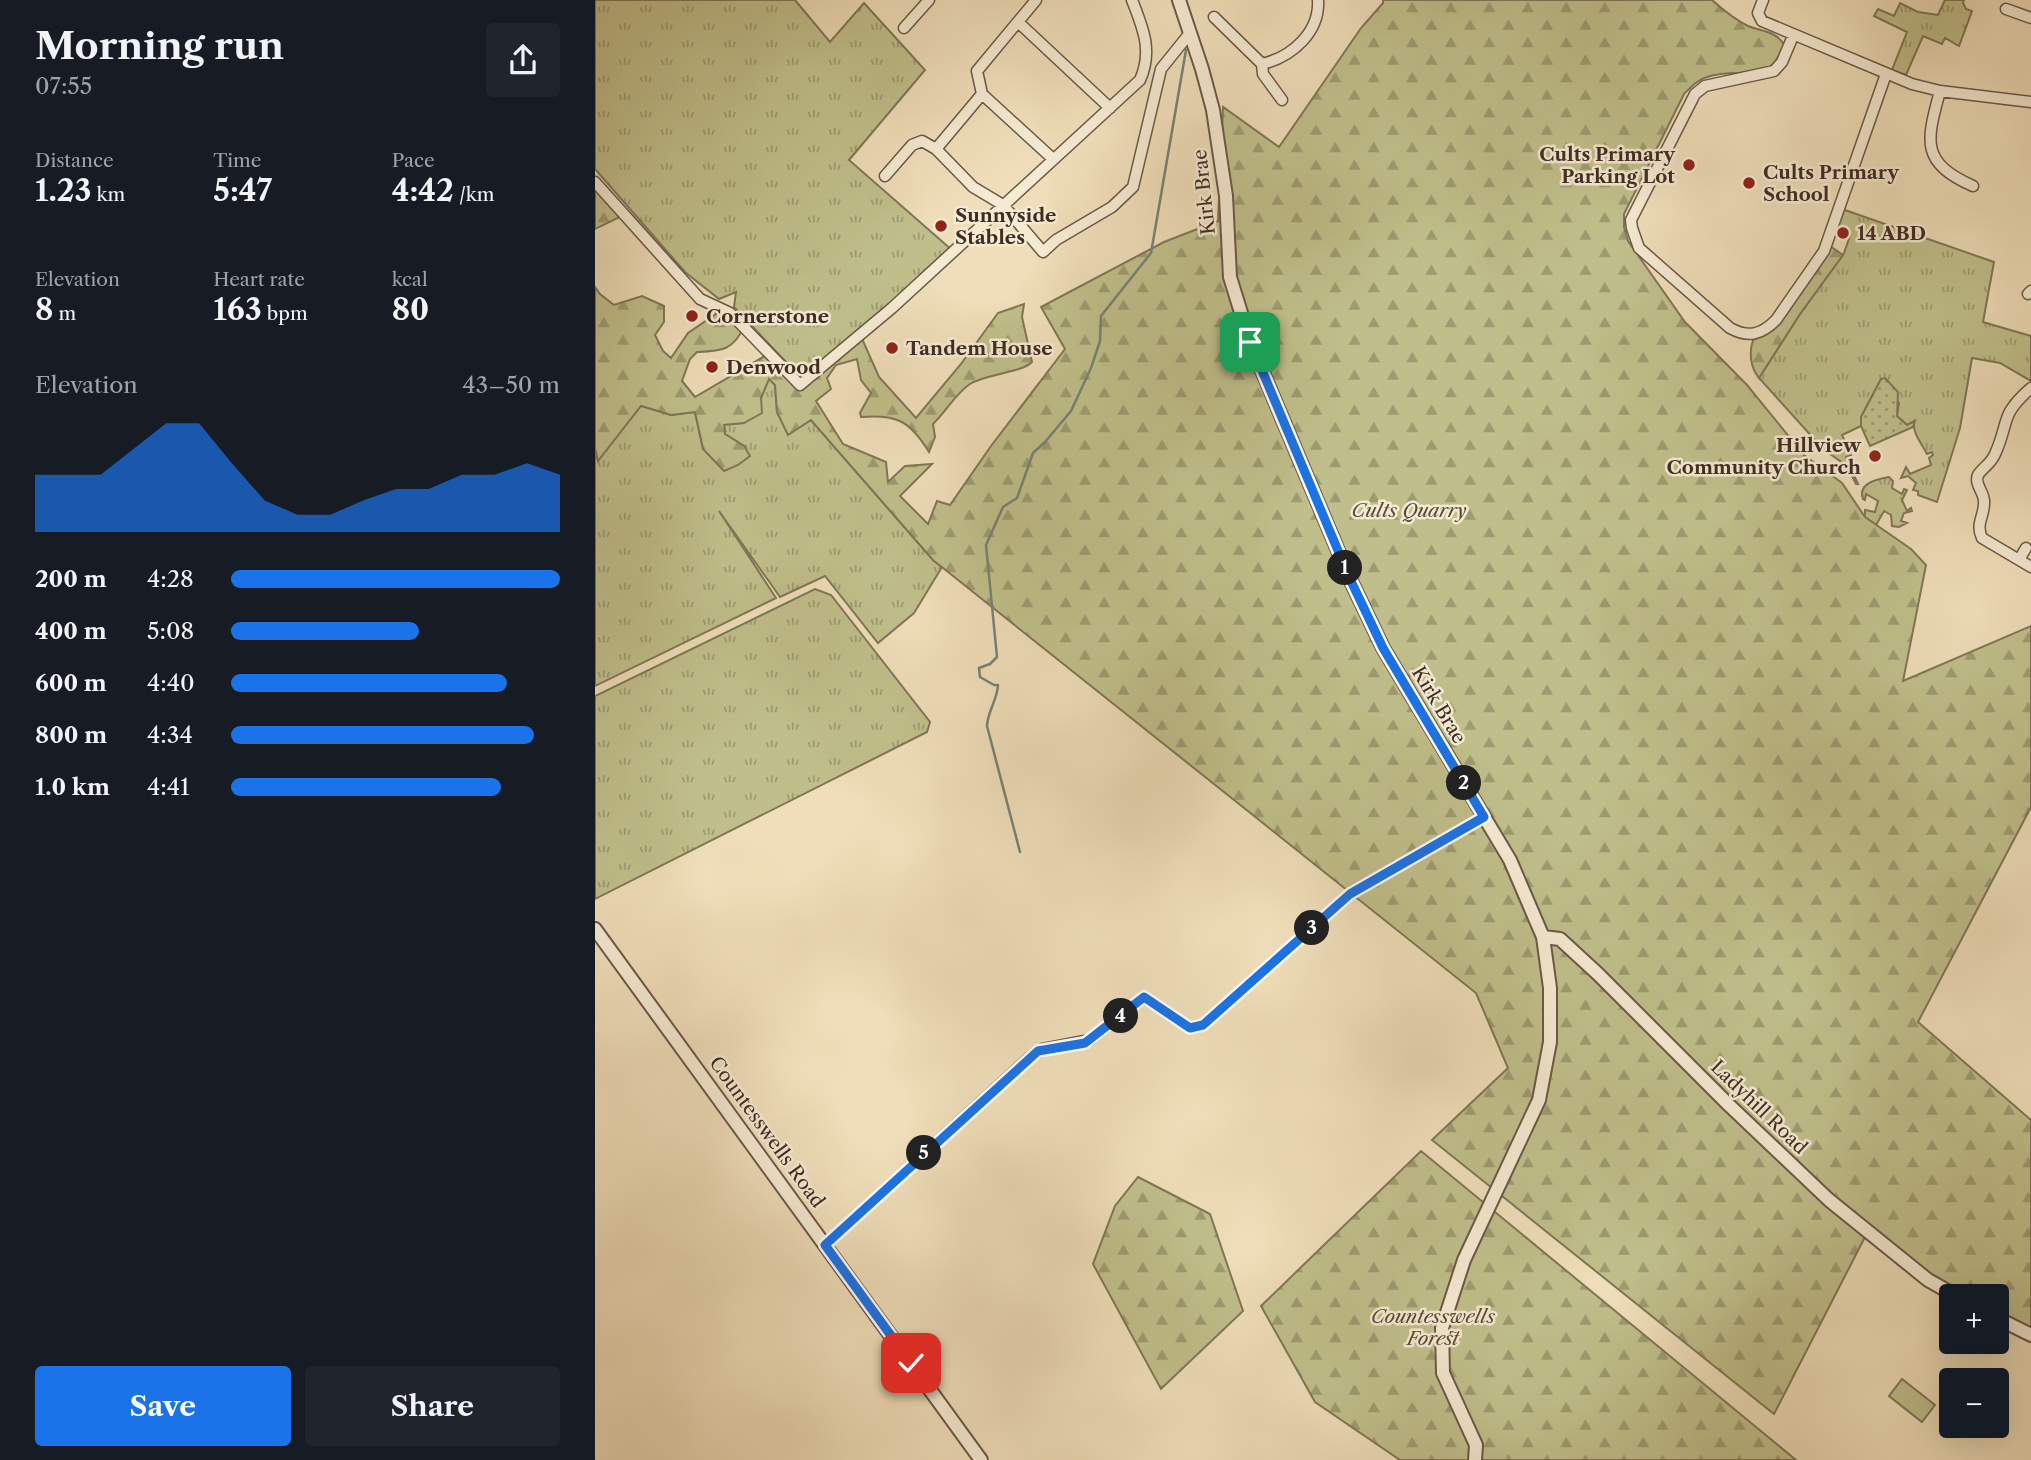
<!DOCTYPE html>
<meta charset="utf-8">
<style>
:root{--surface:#171b24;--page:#20242c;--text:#f1f3f6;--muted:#9ea1a6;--accent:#1a73e8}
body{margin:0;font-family:"Libre Caslon Text",serif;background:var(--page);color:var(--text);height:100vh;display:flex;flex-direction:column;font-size:26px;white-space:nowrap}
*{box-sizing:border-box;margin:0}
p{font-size:23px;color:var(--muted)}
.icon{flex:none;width:38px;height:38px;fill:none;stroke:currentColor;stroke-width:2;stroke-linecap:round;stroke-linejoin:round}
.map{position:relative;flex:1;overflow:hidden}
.side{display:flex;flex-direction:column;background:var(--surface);width:595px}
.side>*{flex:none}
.tools{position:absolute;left:1344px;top:1284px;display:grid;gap:14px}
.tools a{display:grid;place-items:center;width:70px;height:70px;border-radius:7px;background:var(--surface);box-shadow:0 7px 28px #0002;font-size:35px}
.pin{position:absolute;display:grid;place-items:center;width:60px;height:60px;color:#fff;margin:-30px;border-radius:14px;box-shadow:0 4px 10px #0006}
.km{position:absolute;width:35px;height:35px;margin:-18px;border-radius:50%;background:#222;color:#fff;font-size:19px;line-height:35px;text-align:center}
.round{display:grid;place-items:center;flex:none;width:74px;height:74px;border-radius:7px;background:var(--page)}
.headline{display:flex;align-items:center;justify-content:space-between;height:119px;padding:0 35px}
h1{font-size:38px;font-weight:700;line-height:52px}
.metrics{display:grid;grid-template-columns:repeat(3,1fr);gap:10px;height:119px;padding:7px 35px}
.metrics div{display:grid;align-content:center}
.metrics b{font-size:30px;font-weight:700}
.metrics small{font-size:19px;font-weight:400}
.metrics p{font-size:19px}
.chart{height:196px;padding:14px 35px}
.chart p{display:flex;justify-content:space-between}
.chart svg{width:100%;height:126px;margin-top:7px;fill:var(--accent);opacity:.7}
.action{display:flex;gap:14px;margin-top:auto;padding:14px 35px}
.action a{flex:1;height:80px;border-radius:7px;background:var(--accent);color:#fff;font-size:28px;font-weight:700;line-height:80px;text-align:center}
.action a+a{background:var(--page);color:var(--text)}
ul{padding:0 35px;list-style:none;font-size:23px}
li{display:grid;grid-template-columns:112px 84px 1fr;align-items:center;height:52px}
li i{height:18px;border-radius:9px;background:var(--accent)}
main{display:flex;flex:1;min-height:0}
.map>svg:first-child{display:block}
.grass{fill:url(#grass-tufts);stroke:#807657;stroke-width:2}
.forest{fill:url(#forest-firs);stroke:#807657;stroke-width:2}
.garden{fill:url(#garden-dots);stroke:#807657;stroke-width:2}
.pitch{fill:#c0bf8b;stroke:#807657;stroke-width:2}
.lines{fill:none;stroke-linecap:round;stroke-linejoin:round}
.stream{stroke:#768275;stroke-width:2.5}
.minor-casing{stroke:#6c5848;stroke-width:13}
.tertiary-casing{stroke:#6c5848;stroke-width:16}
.minor{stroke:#f5ead2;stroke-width:10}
.tertiary{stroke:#f5ead2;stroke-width:12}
.route-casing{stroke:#fff;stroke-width:14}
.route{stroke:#1a73e8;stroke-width:9}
.poi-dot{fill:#8f2418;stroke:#f5ead2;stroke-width:2.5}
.labels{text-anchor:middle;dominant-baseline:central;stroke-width:5;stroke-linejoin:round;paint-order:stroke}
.poi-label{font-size:19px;font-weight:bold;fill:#402c23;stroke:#f5ead2;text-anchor:start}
.street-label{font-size:19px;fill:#402c23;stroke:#f5ead2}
.park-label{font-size:19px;font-style:italic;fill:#5a4938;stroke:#f5ead2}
</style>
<main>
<section class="side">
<div class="headline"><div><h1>Morning run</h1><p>07:55</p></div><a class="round"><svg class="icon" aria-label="share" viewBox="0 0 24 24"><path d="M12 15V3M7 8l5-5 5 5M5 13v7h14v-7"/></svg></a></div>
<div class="metrics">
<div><p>Distance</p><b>1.23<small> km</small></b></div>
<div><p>Time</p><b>5:47</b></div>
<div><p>Pace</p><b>4:42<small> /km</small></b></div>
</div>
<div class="metrics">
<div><p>Elevation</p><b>8<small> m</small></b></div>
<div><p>Heart rate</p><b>163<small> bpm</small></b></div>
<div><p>kcal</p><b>80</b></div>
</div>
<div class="chart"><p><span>Elevation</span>43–50 m</p>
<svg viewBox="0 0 160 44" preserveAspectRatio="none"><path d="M0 44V24L10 24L20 24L30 15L40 6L50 6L60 20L70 33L80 38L90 38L100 33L110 29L120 29L130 24L140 24L150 20L160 24V44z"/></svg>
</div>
<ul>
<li><b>200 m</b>4:28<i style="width:100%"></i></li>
<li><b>400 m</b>5:08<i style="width:57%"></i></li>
<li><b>600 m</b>4:40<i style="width:84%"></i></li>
<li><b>800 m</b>4:34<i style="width:92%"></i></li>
<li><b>1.0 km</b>4:41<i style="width:82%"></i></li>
</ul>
<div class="action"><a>Save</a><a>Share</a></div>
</section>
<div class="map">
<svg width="1436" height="1460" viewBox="0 0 1436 1460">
<defs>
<pattern id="grass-tufts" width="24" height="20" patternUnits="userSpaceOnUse" patternTransform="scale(1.75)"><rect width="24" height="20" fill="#c0bf8b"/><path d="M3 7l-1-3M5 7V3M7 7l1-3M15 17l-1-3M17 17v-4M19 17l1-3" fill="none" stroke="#9d9b71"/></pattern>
<pattern id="forest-firs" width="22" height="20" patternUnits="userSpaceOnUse" patternTransform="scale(1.75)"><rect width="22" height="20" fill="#c0bf8b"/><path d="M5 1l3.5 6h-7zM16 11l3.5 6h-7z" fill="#9d9b71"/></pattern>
<pattern id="garden-dots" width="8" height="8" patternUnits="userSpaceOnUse" patternTransform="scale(1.75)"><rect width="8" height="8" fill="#c0bf8b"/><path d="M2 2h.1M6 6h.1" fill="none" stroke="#9d9b71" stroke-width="1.8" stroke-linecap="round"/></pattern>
</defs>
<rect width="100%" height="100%" fill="#efdeb9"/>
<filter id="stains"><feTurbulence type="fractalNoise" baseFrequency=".00286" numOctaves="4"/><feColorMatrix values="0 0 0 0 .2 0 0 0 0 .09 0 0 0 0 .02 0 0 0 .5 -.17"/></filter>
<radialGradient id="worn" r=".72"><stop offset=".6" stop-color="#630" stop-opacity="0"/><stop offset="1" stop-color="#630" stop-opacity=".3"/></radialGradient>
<!-- grass -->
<path class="grass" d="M0,0H200L235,42L269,3L330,70L254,160L358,251L209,381L139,307L141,292L124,299L90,272L0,169Z
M1350,0H1369L1368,3L1371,9L1377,11L1364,46L1350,38L1347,44L1328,36L1311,75L1297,70L1312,32L1279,16L1283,9L1299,16L1305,3L1323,12L1343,15Z
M1247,209L1399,262L1388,322L1436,336V381L1405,363L1377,358L1365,428L1342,502L1323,495V491L1318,490L1321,483L1313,476L1306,478L1311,467L1315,474L1336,465L1334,458L1338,455L1337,452L1332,454C1327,444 1317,433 1319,421L1312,425L1302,416L1304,403L1286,379L1266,417V426L1247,435L1256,455L1251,457L1263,484H1261L1252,466L1228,449L1164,378L1205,314L1249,253L1255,236L1242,227Z
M174,378L180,385L182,412L193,434L216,420L338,560L347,567L319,613L283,643L230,576L185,597L124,511L181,598L0,686V448L3,460L46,405L76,415L100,412L108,449L149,446L130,434L129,424L149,423L166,398Z
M1294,477L1298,481L1297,488L1307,494L1309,489L1312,490L1307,500L1312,511L1316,508L1317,511L1309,513L1306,521L1312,523L1304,527L1297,526L1296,515L1289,511L1281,525L1270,517V510L1280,512L1283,501L1271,494L1270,500L1268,499C1262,483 1283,479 1294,477Z
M220,589L236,595L335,722L332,732L0,899V696Z"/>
<!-- forest -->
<path class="forest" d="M788,0H1117C1127,9 1141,20 1153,26C1168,32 1183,31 1190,47C1172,86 1144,66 1112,77C1102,80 1096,87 1089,94L1029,214V227L1033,241L1090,322L1152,385L1209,455L1247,483L1270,517L1316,549L1331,565L1308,681L1436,626V807L1323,1022L1436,1120V1328L1402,1310V1297H1377L1270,1237L1179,1414L837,1140L913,1068L881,993L338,560L216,420L193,435L182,412L180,385L174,379L166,398L167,413L149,423L129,425L130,434L149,446L155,456L143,465L129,471L108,449L100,412L76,415L46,406L3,461L0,448V287L5,294L19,305L47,296L69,306V322L60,335L68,351L76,358L93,333L124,312L149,326C139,351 125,351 102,352L95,359L87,381L100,397L175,353L209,381L265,334L284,377L321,418L366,364L403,313L429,304L427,317L437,362C426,373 391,374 375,384C360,394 351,412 338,424L340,437L334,452C315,421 302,414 266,417L265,413L276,393L266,380L262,359L241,365L232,378L236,389L221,401L248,444L291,462L293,482L310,466L337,464L305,496L333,524L342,501L355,505L396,446L470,349L446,307L569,242L623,221L628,107L684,147L766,28L788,3Z
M0,185L25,217L0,229Z
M1235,246L1248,255L1205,314L1164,378C1155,367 1154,352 1158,340L1170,335L1184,324Z
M826,1151L1201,1460H805L720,1402L666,1306Z
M543,1177L615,1214L648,1311L566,1389L498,1264L520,1206Z"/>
<!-- garden -->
<path class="garden" d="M1290,378L1303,392L1302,416L1312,425L1320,421L1318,427L1275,446L1266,426V417L1286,379Z"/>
<!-- pitch -->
<path class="pitch" d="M1307,1379L1340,1405L1327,1422L1294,1396Z"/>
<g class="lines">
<!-- stream -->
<path class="stream" d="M577,0L588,30
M425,852L392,726C393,710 402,701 403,685H399L385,677L384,668L395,664L402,657L391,545L408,507L422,498L438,453L450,442L476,411L496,368L505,341L506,316L556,253L591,50"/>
<defs>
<path id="minor" d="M1168,0L1163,13L1167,21L1317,84L1345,91L1436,102
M1411,9L1436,18
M619,17L667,64L668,74L687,100
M423,22L515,108
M309,28L334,0
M1198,36L1187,62L1179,71L1110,86L1100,94L1036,220L1037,228L1044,248L1135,328C1153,338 1166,335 1181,320L1229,251L1291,74
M667,64C697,57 725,32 723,0
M1345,91C1332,140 1324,162 1378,186
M387,94L458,159
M341,149L387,94L382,71L441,0
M290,176L317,145L327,141L341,149L378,187L408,205L448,252L461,240L517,207L538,187L566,69L595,33
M0,182L105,299L135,313L205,385L297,308L545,80C558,51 548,28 537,0
M1433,294L1436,291
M1436,388C1404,416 1415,421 1400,454C1396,464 1388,467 1383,475C1379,484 1389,492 1389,501C1390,516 1380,523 1387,538L1436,567
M1424,560L1431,548
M230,1245L434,1058L448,1049L495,1040L549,997L595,1028L608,1025L755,894L889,817"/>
<path id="tertiary" d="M584,0L607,69L618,110L631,196L635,277L655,342L755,579L788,648L915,860L948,937L955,988V1042L944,1100L869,1260L847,1328L848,1373L881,1445L880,1460
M0,929L386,1460
M948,937L965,939L1003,974L1135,1106L1234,1200L1333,1280L1363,1297
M1402,1318L1436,1335"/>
</defs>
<!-- minor casing -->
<use href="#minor" class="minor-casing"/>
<!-- tertiary casing -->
<use href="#tertiary" class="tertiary-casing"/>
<!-- minor -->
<use href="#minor" class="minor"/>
<!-- tertiary -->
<use href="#tertiary" class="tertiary"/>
</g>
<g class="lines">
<defs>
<path id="route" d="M316,1363L230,1245L443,1051L490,1043L549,997L595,1028L608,1025L755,894L889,817L788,648L755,579L655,342"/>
</defs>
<!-- route casing -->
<use href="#route" class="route-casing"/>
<!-- route -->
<use href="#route" class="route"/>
</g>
<!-- markers -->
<g class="poi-dot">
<circle cx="1094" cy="165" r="7"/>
<circle cx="1154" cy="183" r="7"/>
<circle cx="346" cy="226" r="7"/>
<circle cx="1248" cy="233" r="7"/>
<circle cx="97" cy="316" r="7"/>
<circle cx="297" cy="348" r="7"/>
<circle cx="117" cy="367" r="7"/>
<circle cx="1280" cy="456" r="7"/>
</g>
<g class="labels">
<!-- poi labels -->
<g class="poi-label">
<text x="1080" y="154" text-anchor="end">Cults Primary<tspan x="1080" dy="22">Parking Lot</tspan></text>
<text x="1168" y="172">Cults Primary<tspan x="1168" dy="22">School</tspan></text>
<text x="360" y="215">Sunnyside<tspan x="360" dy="22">Stables</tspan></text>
<text x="1262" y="233">14 ABD</text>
<text x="111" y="316">Cornerstone</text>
<text x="311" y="348">Tandem House</text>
<text x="131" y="367">Denwood</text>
<text x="1266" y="445" text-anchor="end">Hillview<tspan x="1266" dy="22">Community Church</tspan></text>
</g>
<!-- street labels -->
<g class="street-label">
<text transform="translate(609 192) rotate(-96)">Kirk Brae</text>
<text transform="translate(844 705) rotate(59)">Kirk Brae</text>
<text transform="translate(1164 1107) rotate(44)">Ladyhill Road</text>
<text transform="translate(172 1132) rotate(54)">Countesswells Road</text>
</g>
<!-- park labels -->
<g class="park-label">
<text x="814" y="510">Cults Quarry</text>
<text x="838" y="1316">Countesswells<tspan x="838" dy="22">Forest</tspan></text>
</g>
</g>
<rect width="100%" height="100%" filter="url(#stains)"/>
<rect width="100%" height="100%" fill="url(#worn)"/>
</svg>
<div class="tools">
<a>+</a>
<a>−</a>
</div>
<div class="pin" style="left:655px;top:342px;background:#1e9e55"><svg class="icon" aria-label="arrive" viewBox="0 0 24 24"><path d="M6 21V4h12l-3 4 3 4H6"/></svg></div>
<div class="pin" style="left:316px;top:1363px;background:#d93025"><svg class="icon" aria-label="check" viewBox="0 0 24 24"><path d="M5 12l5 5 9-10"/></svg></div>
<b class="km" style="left:750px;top:568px">1</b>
<b class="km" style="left:869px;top:783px">2</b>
<b class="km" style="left:717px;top:928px">3</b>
<b class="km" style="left:526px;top:1016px">4</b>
<b class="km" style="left:329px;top:1153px">5</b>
</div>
</main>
